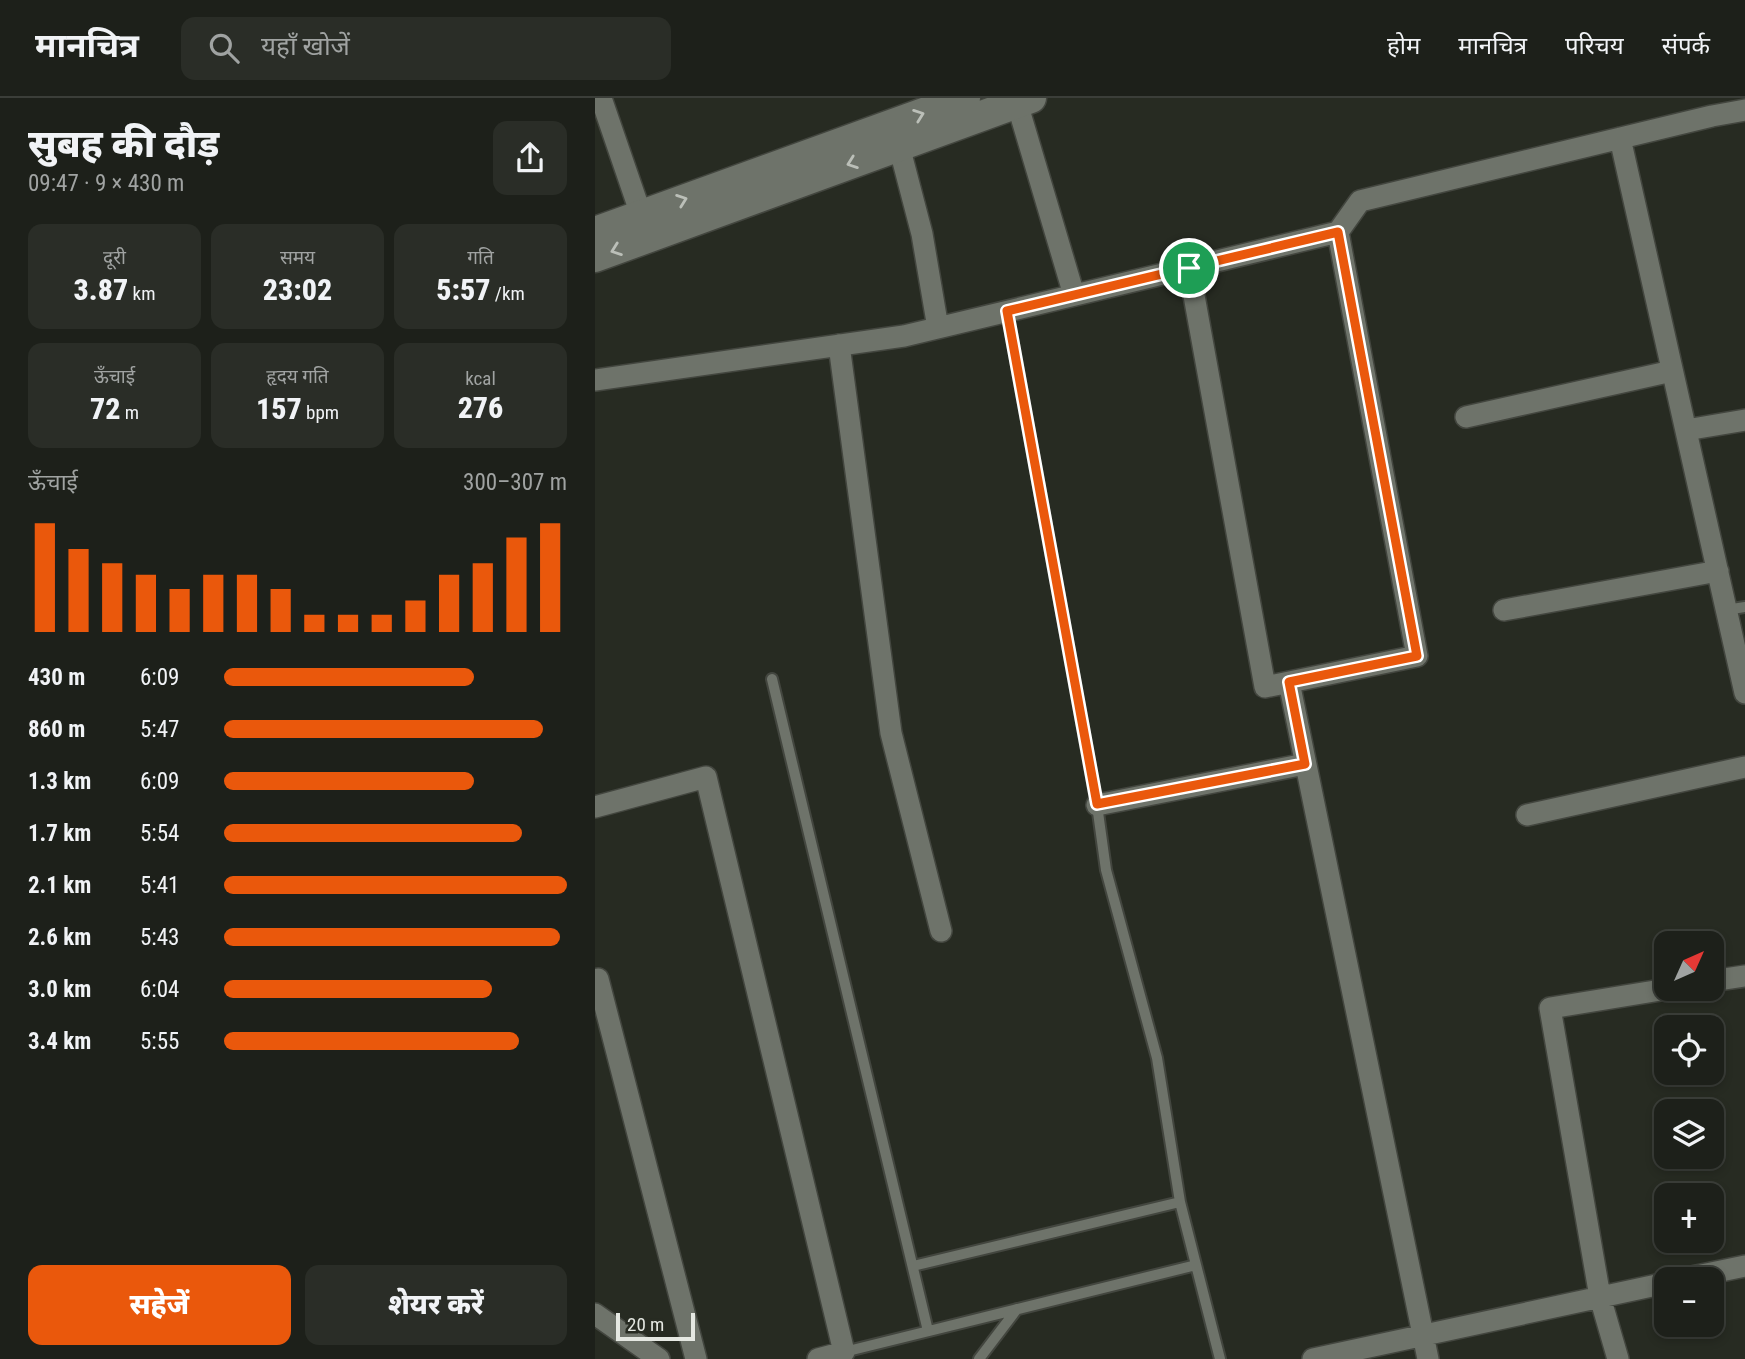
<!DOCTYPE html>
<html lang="hi">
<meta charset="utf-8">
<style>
:root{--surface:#1d201a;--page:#2a2d27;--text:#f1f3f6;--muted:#a0a3a2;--line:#3b3e39;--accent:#ea580c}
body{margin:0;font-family:"Roboto Condensed","Noto Sans Devanagari",sans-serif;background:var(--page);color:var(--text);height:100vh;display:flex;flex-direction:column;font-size:26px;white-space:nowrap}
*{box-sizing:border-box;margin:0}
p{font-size:23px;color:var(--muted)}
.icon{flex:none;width:38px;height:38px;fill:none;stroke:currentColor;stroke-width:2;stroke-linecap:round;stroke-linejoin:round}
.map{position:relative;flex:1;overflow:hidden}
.details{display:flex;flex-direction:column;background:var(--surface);width:595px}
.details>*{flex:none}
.needle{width:46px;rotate:45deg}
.tools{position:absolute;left:1059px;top:833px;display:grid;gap:14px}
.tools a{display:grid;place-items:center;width:70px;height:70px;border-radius:14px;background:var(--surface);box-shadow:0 4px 10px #0003,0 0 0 2px var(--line);font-size:35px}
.scale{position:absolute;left:21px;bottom:18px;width:79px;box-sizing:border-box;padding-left:7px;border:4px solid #e5e8e2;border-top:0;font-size:19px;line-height:24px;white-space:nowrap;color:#e5e8e2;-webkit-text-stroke:5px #272b22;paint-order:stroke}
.pin{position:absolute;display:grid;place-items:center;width:60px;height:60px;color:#fff;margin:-30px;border:4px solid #fff;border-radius:50%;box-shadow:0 2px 7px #0007}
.round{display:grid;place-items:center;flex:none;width:74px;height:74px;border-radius:14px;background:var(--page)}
.overview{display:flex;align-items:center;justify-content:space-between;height:119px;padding:0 28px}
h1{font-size:38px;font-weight:800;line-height:52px}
.stats{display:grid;grid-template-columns:repeat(3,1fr);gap:10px;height:119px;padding:7px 28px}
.stats div{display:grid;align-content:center;border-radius:14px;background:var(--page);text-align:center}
.stats b{font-size:30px;font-weight:800}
.stats small{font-size:19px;font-weight:400}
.stats p{font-size:19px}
.chart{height:196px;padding:14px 28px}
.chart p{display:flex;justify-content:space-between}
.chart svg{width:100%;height:126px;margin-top:7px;stroke:var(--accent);stroke-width:6}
.primary-button{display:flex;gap:14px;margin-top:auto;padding:14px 28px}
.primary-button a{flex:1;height:80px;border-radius:14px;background:var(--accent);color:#fff;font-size:28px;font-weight:800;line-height:80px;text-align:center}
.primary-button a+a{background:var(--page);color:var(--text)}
ul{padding:0 28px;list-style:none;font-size:23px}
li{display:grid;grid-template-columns:112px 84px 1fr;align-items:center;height:52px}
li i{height:18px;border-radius:9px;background:var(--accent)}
header{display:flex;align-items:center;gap:42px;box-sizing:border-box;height:98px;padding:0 35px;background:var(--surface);border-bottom:2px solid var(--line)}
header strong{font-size:33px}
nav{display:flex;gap:38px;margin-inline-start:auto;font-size:24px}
.search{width:490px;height:63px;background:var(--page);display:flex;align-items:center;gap:18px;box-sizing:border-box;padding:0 24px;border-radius:14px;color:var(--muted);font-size:26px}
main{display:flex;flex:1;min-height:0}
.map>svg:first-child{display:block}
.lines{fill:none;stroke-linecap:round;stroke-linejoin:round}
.lane-casing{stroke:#43463f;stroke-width:14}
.street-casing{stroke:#43463f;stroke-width:24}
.secondary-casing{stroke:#43463f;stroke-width:33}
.lane{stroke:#6e736a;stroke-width:10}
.street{stroke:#6e736a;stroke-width:21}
.secondary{stroke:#6e736a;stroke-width:30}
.oneway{stroke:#bbbfb8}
.route-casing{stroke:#fff;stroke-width:14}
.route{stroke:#ea580c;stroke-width:9}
</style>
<header>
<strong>मानचित्र</strong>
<div class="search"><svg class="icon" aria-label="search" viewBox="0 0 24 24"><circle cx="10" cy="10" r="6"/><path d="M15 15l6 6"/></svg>यहाँ खोजें</div>
<nav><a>होम</a><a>मानचित्र</a><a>परिचय</a><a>संपर्क</a></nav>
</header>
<main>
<section class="details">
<div class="overview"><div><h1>सुबह की दौड़</h1><p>09:47 · 9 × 430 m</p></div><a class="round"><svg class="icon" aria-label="share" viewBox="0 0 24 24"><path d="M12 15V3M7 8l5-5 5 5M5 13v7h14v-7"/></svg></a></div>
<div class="stats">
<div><p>दूरी</p><b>3.87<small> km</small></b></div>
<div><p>समय</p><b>23:02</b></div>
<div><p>गति</p><b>5:57<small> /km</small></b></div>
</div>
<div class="stats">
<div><p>ऊँचाई</p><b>72<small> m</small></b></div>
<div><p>हृदय गति</p><b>157<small> bpm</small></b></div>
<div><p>kcal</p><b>276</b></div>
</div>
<div class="chart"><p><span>ऊँचाई</span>300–307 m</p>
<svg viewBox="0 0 160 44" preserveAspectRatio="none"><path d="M5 44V6M15 44V15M25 44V20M35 44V24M45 44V29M55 44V24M65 44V24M75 44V29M85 44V38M95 44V38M105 44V38M115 44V33M125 44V24M135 44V20M145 44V11M155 44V6"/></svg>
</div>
<ul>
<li><b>430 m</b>6:09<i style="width:73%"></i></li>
<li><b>860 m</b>5:47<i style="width:93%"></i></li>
<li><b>1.3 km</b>6:09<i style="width:73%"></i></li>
<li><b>1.7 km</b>5:54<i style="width:87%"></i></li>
<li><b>2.1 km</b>5:41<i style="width:100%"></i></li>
<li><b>2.6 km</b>5:43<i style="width:98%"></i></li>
<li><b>3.0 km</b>6:04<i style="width:78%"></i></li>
<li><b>3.4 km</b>5:55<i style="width:86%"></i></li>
</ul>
<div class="primary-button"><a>सहेजें</a><a>शेयर करें</a></div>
</section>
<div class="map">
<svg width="1150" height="1261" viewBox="0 0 1150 1261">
<rect width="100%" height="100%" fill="#272b22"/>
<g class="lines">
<defs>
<path id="lane" d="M412,213L502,707L511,772L562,960L585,1104L625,1261
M1131,512L1150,509
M177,581L333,1233
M318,1168L585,1104
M249,1254L601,1167
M384,1261L422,1211"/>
<path id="street" d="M6,0L51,131
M422,5L479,197
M1025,40L1150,595
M304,48L327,136L343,230
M594,170L670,589L822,558L743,134
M244,247L296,635L346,833
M0,282L309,238L743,134L765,103L1117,18L1150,12
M871,319L1077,273
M1091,332L1150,322
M909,512L1123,473
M694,584L833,1261
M502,707L710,666
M0,709L111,679L249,1254L223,1261
M932,717L1150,669
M0,882L3,881L101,1261
M1116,883L1150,878
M1087,1181L1150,1168
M0,1216L64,1261
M718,1261L1071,1185
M1023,1261L1005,1199L955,910L1072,891"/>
<path id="secondary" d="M0,134L370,0
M0,159L436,0"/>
</defs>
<!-- lane casing -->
<use href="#lane" class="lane-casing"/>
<!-- street casing -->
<use href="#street" class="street-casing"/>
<!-- secondary casing -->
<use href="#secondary" class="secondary-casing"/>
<!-- lane -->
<use href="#lane" class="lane"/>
<!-- street -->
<use href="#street" class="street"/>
<!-- secondary -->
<use href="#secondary" class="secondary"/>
</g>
<!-- one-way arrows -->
<defs><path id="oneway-chevron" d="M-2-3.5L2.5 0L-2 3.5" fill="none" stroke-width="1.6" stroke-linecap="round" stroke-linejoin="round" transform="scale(1.75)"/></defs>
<g class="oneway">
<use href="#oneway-chevron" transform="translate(324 17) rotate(-20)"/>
<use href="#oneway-chevron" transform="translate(257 65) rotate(160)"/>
<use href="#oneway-chevron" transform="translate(87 102) rotate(-20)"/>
<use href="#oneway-chevron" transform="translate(21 152) rotate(160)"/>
</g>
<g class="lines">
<defs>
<path id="route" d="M743,134L822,558L694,584L710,666L502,706L412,213Z"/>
</defs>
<!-- route casing -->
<use href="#route" class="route-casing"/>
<!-- route -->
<use href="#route" class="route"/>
</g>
</svg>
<div class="tools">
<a><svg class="needle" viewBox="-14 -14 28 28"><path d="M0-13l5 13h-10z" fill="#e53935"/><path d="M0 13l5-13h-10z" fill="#a0a3a2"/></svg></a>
<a><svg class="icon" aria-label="locate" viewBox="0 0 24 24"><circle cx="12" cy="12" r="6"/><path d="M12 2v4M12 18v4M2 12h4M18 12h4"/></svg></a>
<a><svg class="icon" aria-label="layers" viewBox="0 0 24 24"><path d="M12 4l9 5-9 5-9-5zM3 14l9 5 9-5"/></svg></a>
<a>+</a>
<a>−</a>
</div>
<div class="scale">20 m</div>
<div class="pin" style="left:594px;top:170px;background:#1e9e55"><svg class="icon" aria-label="arrive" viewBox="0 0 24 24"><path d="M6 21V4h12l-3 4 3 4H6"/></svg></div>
</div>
</main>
